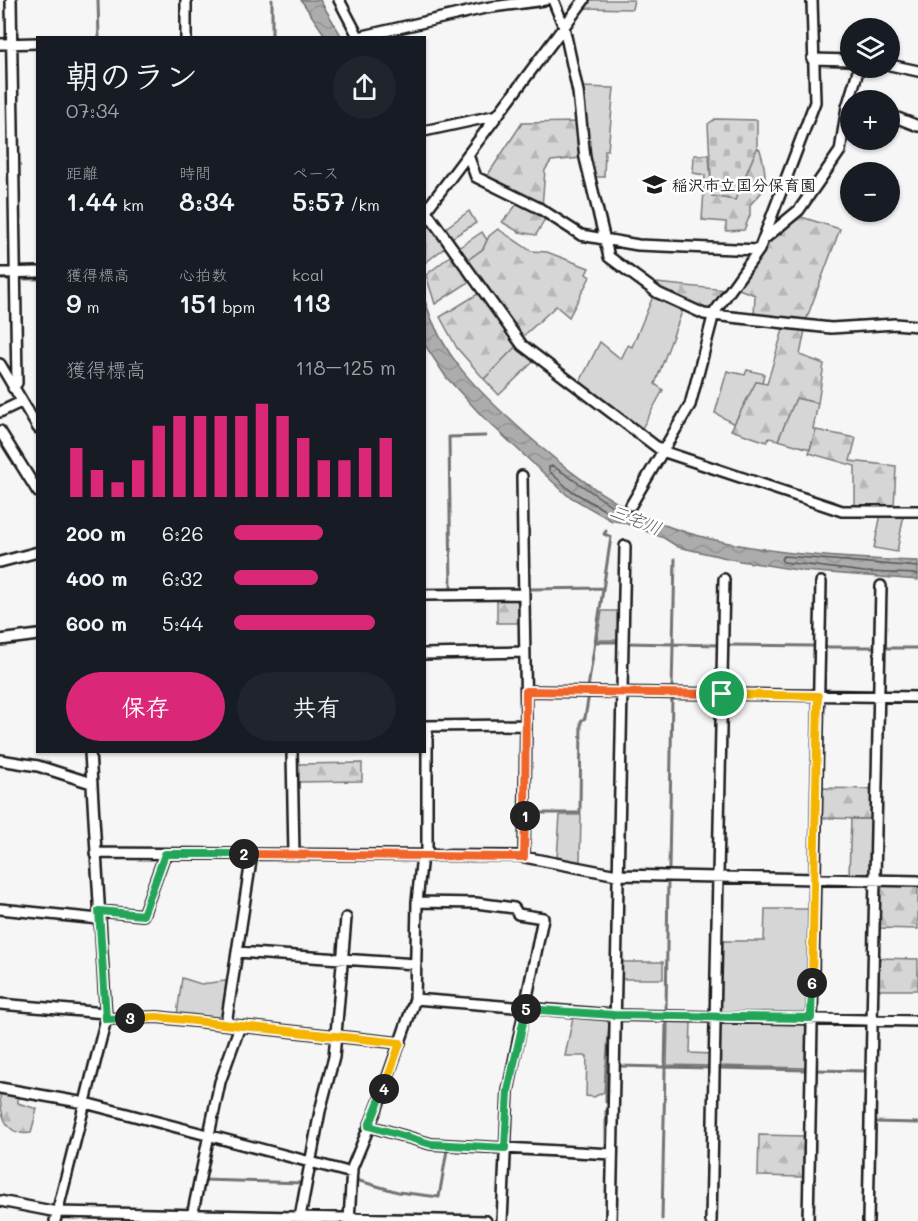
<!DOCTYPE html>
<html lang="ja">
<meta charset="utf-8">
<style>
:root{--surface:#171b24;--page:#20242c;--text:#f1f3f6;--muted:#9ea1a6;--accent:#db2777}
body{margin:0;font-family:Mali,"Klee One",sans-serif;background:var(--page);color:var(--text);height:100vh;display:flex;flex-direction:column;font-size:22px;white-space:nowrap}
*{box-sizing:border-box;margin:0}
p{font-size:20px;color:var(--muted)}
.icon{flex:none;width:33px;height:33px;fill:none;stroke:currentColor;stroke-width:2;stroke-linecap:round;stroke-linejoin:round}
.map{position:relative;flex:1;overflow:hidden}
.panel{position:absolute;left:36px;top:36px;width:390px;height:717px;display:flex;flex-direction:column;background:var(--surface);border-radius:0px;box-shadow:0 2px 4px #0004}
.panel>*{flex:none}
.buttons{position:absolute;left:840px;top:18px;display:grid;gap:12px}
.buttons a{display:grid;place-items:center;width:60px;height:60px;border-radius:50%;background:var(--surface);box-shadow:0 2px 4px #0004;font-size:30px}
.pin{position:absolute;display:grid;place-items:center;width:51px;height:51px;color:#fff;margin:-26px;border:3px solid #fff;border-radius:50%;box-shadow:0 2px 6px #0007}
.km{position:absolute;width:30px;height:30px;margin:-15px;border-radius:50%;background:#222;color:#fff;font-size:16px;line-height:30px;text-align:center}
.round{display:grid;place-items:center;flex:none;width:63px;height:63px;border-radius:32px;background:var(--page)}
.head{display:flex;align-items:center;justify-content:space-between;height:102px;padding:0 30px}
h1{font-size:33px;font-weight:600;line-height:45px}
.stats{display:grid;grid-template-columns:repeat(3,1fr);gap:9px;height:102px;padding:6px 30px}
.stats div{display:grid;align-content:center}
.stats b{font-size:26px;font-weight:600}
.stats small{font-size:16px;font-weight:400}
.stats p{font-size:16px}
.chart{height:168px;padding:12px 30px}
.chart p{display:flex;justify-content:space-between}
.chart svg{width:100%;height:108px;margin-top:6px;stroke:var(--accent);stroke-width:6}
.primary-button{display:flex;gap:12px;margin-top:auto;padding:12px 30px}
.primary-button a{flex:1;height:69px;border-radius:36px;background:var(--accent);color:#fff;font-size:24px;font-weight:600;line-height:69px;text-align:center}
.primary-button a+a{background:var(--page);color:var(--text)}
ul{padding:0 30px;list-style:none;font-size:20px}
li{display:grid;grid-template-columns:96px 72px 1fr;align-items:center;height:45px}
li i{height:15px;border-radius:8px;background:var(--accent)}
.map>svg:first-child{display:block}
.green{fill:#d6d6d6;stroke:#797979;stroke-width:1.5}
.forest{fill:url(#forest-firs);stroke:#797979;stroke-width:1.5}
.cemetery{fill:url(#cemetery-stones);stroke:#797979;stroke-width:1.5}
.water{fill:url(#water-waves);stroke:#727272;stroke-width:1.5}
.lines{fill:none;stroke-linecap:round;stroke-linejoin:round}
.shore{stroke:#565656;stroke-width:1.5}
.stream{stroke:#727272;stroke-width:3}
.minor-casing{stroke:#1c1c1c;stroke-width:14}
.minor{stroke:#fff;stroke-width:9}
.split-1-casing{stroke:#fff;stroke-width:12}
.split-2-casing{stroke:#fff;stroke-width:12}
.split-3-casing{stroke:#fff;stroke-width:12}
.split-4-casing{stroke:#fff;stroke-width:12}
.split-5-casing{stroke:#fff;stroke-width:12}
.split-6-casing{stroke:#fff;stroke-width:12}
.split-7-casing{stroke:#fff;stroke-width:12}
.split-1{stroke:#f0652b;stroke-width:8}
.split-2{stroke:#f0652b;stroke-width:8}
.split-3{stroke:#22a559;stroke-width:8}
.split-4{stroke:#f5b400;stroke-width:8}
.split-5{stroke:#22a559;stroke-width:8}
.split-6{stroke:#22a559;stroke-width:8}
.split-7{stroke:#f5b400;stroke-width:8}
.labels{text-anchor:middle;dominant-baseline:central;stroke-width:5;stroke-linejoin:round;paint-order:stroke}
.poi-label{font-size:16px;font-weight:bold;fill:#1c1c1c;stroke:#fff;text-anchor:start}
.water-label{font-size:18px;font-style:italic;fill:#5d5d5d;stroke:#fff}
</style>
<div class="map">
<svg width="918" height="1221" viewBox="0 0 918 1221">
<defs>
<pattern id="forest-firs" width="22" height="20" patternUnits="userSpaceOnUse" patternTransform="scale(1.5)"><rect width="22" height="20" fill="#d6d6d6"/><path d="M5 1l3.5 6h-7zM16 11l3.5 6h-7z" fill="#b7b7b7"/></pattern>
<pattern id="cemetery-stones" width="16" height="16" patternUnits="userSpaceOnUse" patternTransform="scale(1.5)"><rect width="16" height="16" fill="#d6d6d6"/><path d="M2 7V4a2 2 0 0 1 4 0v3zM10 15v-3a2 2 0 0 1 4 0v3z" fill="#b7b7b7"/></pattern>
<pattern id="water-waves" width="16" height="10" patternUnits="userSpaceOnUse" patternTransform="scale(1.5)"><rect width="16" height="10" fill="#acacac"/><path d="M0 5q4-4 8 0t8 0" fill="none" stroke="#939393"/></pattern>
</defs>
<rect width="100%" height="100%" fill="#f6f6f6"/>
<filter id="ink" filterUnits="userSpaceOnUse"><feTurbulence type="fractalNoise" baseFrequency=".0167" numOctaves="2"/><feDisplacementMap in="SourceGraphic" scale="12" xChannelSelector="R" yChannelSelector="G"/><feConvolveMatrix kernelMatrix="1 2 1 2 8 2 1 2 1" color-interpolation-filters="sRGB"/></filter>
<g filter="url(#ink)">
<!-- green -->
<path class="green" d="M590,0H634L632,9L585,8Z
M580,87L614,88L608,150H605L604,177H593L583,129Z
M469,211L476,223L450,239L443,230Z
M426,220L432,223L448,245L425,263Z
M482,232L487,240L483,249L465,262L457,249Z
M654,294L683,309L655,384L663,390L640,432L578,386L600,342L621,359L628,345L632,347Z
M516,346L533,362L499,395L484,379Z
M747,370L764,374L762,383L756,382L734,424L715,413L727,371L745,375Z
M796,398L818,403L813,429L816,430L810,449L778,440Z
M881,514H904L897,552L874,548Z
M602,611H621L620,640H597Z
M560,815H581L580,862L557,858Z
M851,819H873L872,872L869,875H849Z
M765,909H809L807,1011L803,1014L723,1013L719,1010L720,941H764Z
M620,962H663V979H620Z
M182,978L201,984L225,981L229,984L223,1017L220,1019L177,1015Z
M573,1017L604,1019L609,1023L604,1092L594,1097L586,1096L587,1056H565Z
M668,1021H691L690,1053L712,1054V1066L667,1065Z
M722,1022L803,1024L806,1026V1068L718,1066L719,1025Z"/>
<!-- forest -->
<path class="forest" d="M576,122L581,158L551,161L545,170L542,207L485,179L522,123Z
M757,148L760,150C763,159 768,180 763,190C760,195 754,200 750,205V215L744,230L726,231V222L702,220L705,175L693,173L694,155H709L712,196L735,200Z
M519,202L546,217L536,235L519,232L502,222Z
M798,216L840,229L805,323L754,315L755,295L736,288L765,243Z
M498,229L531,251L547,252L589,268L586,274L590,277L569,317L556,306L520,339L465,262L483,249L489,236Z
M454,253L472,280L435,304L426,275Z
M656,283L727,290L711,310H704L655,287Z
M481,292L518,344L484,379L457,348L440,317Z
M784,326L805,330L800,355L824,364L818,403L796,398L778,440L769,438L767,442L731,430L756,382L767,384Z
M816,430L856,438L850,461L896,466L894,508H855V466L809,453Z
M514,598L520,604L521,623H497V599Z
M362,763V781L298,782V764Z
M820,788L874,789L873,819L819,818Z
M882,885H918V929L877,928L878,888Z
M877,958L918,959V990H876Z
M0,1092L18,1094V1103L37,1109L31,1133C4,1137 0,1112 0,1092Z
M759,1135L804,1136L803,1177L758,1176Z"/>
<!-- cemetery -->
<path class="cemetery" d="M715,119L757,120V148L735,200L712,196L708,124Z"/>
<!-- water -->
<path class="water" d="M301,0H320L342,37H326Z
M425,301C442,355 474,387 515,424C550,456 586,486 628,509C709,552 827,558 918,561V580L804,571L740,561L678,547L664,538L622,522L612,521L567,495L482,416L446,377L425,345Z"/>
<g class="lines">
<!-- shore -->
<path class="shore" d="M553,466L618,510L619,514L613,515L570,490L549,471V467Z
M918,567L784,556L781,559L783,562L865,572L918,574"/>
<!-- stream -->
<path class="stream" d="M98,0L99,38
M272,0V36
M0,279H9
M21,279H38
M485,436L449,437L451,589H515
M606,531L604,534L611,537L595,642H620
M424,589H451
M529,589L603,588
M626,643L720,645
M726,645L813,646
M823,647H876
M883,648H918
M588,688L595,642
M672,689L675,559
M530,813H580L581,721L585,718L589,694
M669,869L672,696
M666,1010L668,880
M618,1066L711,1068
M718,1068L805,1070
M815,1070L866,1071L865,1122
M606,1102V1066
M874,1122L918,1123
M606,1148V1111
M509,1153L588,1157
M203,1180L303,1183
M356,1180L398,1192L439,1197L447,1150L501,1152
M662,1219L666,1021"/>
<defs>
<path id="minor" d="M11,0L17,383L13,388
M186,0V38
M339,0L359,38
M553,0L564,27L578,92L585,158L609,257L658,293L704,314L831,328L895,324L918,326
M359,37L485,8L545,0
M0,44L38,43
M812,59L850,60
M890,65L918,71
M850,107H847L859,68
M890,115L918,126
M424,131L498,115
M468,155L476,177L539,208L581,235L638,245L759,250
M426,211L522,345L662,451L842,511H918
M424,213L584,0
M764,239L799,210L840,151L847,107
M0,273L38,272
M0,364L38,428
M0,412L21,402
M0,431L38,492
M522,476L526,725L524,857
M631,505L690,405L714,313L759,250L815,102L812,0
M0,562L38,552
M424,595L524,594
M0,640L38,635
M424,654L525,652
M526,691L918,697
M424,726L526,725
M427,726V855
M292,752L294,854
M0,760L38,766L91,783
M95,853L519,856L617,875L918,881
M417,902L476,903L514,908L518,914L543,918L508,1091L502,1221
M0,909L99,919
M99,911L143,915L165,854
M237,952L416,964
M415,999L614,1015L918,1021
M0,1004L105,1013
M106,1019L157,1017L400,1043
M226,1024L252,854
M0,1088L85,1103L352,1173
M369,1126L431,1144L612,1154
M0,1201L57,1212L486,1221
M300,1217L320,1111L334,1057L346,918
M55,1221L106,1019L90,752
M191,1221L220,1082L240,1026
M349,1221L352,1168L378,1105L415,999L417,902L422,855
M611,1221L625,546
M711,1221L724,579
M808,1221L821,582
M868,1221L881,586"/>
</defs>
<!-- minor casing -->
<use href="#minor" class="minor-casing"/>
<!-- minor -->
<use href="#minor" class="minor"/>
</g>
</g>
<g class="lines" filter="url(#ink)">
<defs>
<path id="split-1" d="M525,816L526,691L722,694"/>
<path id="split-2" d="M244,854L524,857L525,816"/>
<path id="split-3" d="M130,1018L106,1019L99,911L143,915L165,854H244"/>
<path id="split-4" d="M130,1018L157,1017L400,1043L384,1089"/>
<path id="split-5" d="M384,1089L369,1126L431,1144L505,1148L508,1091L526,1009"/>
<path id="split-6" d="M526,1009L614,1015L811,1018L812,983"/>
<path id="split-7" d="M722,694L818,696L812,983"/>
</defs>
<!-- split-1 casing -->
<use href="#split-1" class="split-1-casing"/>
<!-- split-2 casing -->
<use href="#split-2" class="split-2-casing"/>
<!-- split-3 casing -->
<use href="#split-3" class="split-3-casing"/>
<!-- split-4 casing -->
<use href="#split-4" class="split-4-casing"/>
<!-- split-5 casing -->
<use href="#split-5" class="split-5-casing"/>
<!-- split-6 casing -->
<use href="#split-6" class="split-6-casing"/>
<!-- split-7 casing -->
<use href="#split-7" class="split-7-casing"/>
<!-- split-1 -->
<use href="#split-1" class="split-1"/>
<!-- split-2 -->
<use href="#split-2" class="split-2"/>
<!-- split-3 -->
<use href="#split-3" class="split-3"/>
<!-- split-4 -->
<use href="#split-4" class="split-4"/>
<!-- split-5 -->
<use href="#split-5" class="split-5"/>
<!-- split-6 -->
<use href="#split-6" class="split-6"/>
<!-- split-7 -->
<use href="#split-7" class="split-7"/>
</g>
<!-- icons -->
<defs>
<symbol id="school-bare" viewBox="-9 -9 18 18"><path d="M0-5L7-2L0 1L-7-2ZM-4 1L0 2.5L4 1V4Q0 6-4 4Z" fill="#1c1c1c" stroke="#fff" stroke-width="2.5" paint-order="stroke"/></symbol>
</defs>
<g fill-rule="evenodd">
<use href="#school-bare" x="638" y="168" width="33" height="33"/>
</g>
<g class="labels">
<!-- poi labels -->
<g class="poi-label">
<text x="672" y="184">稲沢市立国分保育園</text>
</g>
<!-- water labels -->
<g class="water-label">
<text transform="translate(636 519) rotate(22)">三宅川</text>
</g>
</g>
</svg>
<div class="buttons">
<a><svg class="icon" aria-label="layers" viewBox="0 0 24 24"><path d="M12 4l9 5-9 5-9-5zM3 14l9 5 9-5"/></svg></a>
<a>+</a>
<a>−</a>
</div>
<div class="pin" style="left:722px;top:694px;background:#1e9e55"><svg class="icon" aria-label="arrive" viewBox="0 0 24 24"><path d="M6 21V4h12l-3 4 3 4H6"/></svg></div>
<b class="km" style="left:525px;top:816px">1</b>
<b class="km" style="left:244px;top:854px">2</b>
<b class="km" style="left:130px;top:1018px">3</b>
<b class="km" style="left:384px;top:1089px">4</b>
<b class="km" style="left:526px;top:1009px">5</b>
<b class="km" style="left:812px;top:983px">6</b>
<section class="panel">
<div class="head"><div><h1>朝のラン</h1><p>07:34</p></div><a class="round"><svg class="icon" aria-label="share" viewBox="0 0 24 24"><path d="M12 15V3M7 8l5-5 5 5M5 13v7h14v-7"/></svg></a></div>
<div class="stats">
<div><p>距離</p><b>1.44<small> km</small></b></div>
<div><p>時間</p><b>8:34</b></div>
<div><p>ペース</p><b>5:57<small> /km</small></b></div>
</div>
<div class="stats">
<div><p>獲得標高</p><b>9<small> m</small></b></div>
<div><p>心拍数</p><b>151<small> bpm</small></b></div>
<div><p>kcal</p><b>113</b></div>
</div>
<div class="chart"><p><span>獲得標高</span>118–125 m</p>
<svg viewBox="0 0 160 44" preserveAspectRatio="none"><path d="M5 44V24M15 44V33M25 44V38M35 44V29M45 44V15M55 44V11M65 44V11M75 44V11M85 44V11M95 44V6M105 44V11M115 44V20M125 44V29M135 44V29M145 44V24M155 44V20"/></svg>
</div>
<ul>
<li><b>200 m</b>6:26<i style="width:55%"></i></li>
<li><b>400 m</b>6:32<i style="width:52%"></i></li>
<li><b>600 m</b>5:44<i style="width:87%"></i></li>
</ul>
<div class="primary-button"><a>保存</a><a>共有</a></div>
</section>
</div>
